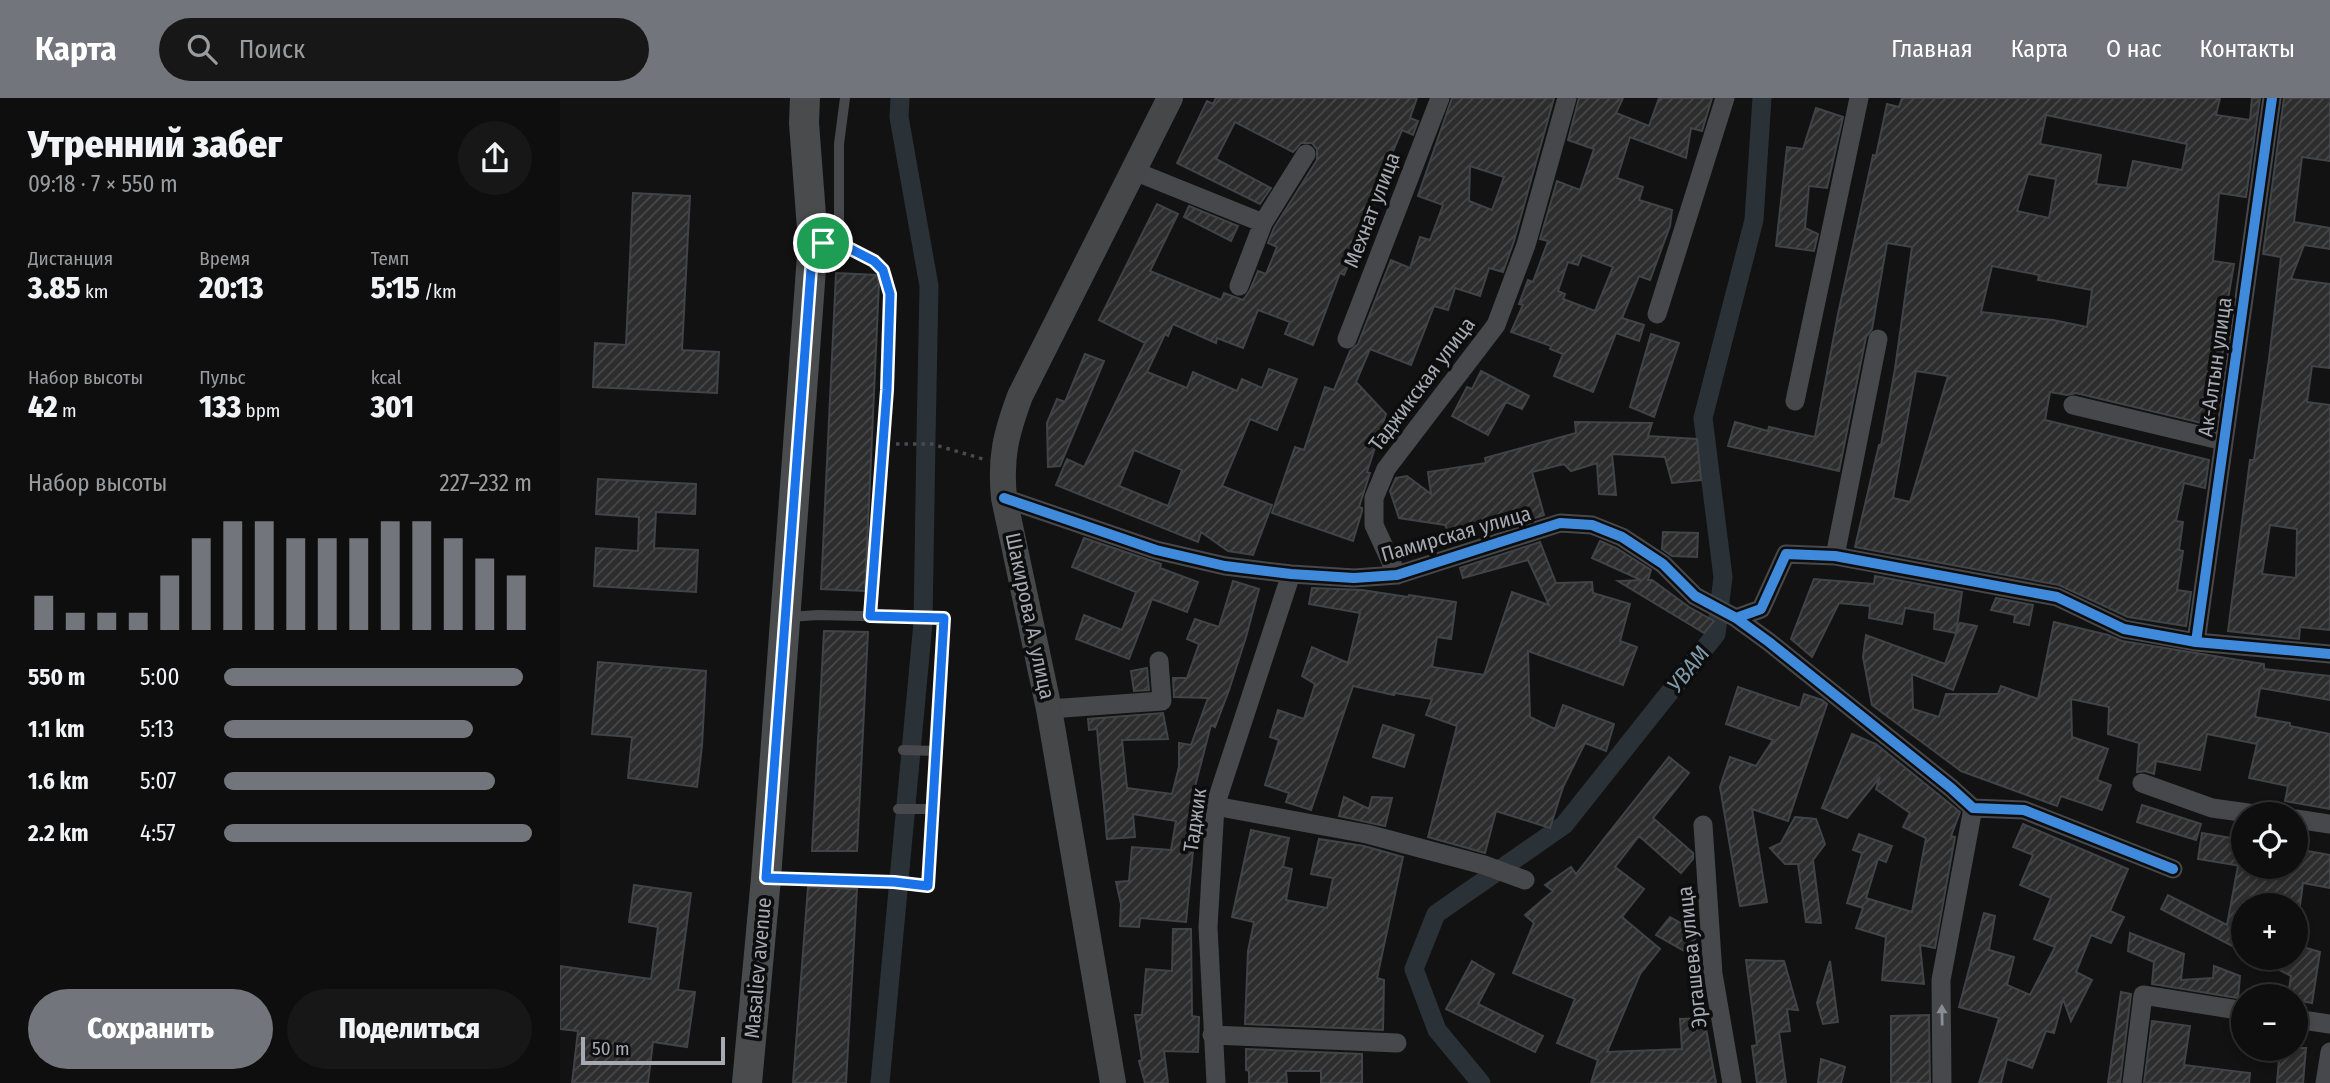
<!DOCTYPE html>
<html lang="ru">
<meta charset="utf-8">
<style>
:root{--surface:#0e0e0e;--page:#171717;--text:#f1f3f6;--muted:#9b9c9e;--line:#2e2e2e;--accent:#72757b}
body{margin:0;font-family:"Fira Sans Condensed",sans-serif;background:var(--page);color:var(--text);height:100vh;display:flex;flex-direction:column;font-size:26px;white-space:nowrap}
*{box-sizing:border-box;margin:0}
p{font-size:23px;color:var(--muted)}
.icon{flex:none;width:38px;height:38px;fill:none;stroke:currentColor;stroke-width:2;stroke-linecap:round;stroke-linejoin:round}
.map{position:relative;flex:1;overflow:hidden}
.sheet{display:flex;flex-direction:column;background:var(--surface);width:560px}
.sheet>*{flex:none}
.controls{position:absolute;left:1671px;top:704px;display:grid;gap:14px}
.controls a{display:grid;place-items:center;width:77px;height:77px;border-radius:50%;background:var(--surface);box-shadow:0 4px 10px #0003,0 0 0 2px var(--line);font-size:35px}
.scale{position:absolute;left:21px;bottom:18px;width:144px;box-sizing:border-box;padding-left:7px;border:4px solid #a5aab3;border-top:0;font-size:19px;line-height:24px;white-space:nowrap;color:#a5aab3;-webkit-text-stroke:5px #0d0d0e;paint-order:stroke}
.pin{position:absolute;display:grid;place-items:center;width:60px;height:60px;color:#fff;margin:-30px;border:4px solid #fff;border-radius:50%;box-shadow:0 2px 7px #0007}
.round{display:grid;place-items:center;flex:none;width:74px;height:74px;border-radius:37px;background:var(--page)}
.head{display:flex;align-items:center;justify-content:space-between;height:119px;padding:0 28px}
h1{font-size:38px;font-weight:800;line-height:52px}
.metrics{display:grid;grid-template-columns:repeat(3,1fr);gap:10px;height:119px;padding:7px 28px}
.metrics div{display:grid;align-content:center}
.metrics b{font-size:30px;font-weight:800}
.metrics small{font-size:19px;font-weight:400}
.metrics p{font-size:19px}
.chart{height:196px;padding:14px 28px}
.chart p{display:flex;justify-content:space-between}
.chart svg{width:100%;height:126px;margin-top:7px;stroke:var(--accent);stroke-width:6}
.action{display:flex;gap:14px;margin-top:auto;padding:14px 28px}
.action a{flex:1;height:80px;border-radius:42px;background:var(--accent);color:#fff;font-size:28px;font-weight:800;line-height:80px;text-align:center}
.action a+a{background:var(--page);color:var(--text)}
ul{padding:0 28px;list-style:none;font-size:23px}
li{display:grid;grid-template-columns:112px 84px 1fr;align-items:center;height:52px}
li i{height:18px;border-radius:9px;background:var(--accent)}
header{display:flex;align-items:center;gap:42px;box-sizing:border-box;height:98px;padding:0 35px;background:var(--accent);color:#fff}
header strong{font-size:33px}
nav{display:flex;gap:38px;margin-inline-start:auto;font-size:24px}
.search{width:490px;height:63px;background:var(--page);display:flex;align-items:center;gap:18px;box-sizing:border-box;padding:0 24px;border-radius:38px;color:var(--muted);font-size:26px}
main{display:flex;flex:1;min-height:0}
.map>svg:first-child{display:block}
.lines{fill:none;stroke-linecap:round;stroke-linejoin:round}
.canal{stroke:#2b3237;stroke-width:19}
.building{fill:url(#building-hatch);stroke:#424346;stroke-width:2;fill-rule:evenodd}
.path{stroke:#494a4d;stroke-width:3.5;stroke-dasharray:3.5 5;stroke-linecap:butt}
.service{stroke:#47484b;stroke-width:10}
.minor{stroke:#47484b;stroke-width:19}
.secondary{stroke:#464749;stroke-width:26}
.primary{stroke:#4a4b4d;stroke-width:30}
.cycleway-casing{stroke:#0d0d0e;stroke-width:15}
.cycleway{stroke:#408adc;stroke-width:10}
.oneway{fill:#898d94}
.route-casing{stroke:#fff;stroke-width:14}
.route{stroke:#1a73e8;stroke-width:9}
.labels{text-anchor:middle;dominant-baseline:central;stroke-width:7;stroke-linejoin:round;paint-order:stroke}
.street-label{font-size:21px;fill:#a5aab3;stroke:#0d0d0e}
.water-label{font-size:23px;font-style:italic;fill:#7f9aab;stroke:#0d0d0e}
</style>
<header>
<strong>Карта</strong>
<div class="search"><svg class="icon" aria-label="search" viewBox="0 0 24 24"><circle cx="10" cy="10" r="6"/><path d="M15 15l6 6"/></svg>Поиск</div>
<nav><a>Главная</a><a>Карта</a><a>О нас</a><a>Контакты</a></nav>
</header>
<main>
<section class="sheet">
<div class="head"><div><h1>Утренний забег</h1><p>09:18 · 7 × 550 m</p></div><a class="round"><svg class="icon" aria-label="share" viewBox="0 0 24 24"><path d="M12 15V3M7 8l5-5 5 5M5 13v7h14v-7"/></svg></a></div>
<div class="metrics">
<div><p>Дистанция</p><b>3.85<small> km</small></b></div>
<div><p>Время</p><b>20:13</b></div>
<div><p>Темп</p><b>5:15<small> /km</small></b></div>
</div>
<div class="metrics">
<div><p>Набор высоты</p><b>42<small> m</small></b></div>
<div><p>Пульс</p><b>133<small> bpm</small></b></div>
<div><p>kcal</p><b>301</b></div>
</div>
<div class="chart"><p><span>Набор высоты</span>227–232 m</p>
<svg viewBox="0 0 160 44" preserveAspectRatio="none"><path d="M5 44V32M15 44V38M25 44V38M35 44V38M45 44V25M55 44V12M65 44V6M75 44V6M85 44V12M95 44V12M105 44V12M115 44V6M125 44V6M135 44V12M145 44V19M155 44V25"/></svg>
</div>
<ul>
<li><b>550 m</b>5:00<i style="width:97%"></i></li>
<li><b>1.1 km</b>5:13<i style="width:81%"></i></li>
<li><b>1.6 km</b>5:07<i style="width:88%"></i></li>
<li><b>2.2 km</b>4:57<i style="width:100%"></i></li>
</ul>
<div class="action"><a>Сохранить</a><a>Поделиться</a></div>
</section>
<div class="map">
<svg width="1770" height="985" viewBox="0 0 1770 985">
<defs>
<pattern id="building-hatch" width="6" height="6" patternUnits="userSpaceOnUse" patternTransform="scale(1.75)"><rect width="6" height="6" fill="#2d2d2e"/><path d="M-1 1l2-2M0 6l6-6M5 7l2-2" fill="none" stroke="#48494a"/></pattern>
</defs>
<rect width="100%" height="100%" fill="#121213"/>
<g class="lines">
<!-- canal -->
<path class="canal" d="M320,985L363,525L366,340L369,188L339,19L340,0
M921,985L877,932L854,871L876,816L1004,727L1156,536L1163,479L1143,320L1194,122L1202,0"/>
</g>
<!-- building -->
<path class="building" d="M656,0H857L850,20L858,23L853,37L842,32L825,72L828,73L784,177L780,175L753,247L725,236L730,224L698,212L683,250L657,240L656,245L613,226L608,238L605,236L587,274L627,290L633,274L677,293L682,281L702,290L709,271L737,281L717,332L690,321L662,388L712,407L693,457L668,453L641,434L638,444L496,387L507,361L524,369L585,245L539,222L597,106L618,116L590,173L661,202L664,195L683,202L690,192L698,173L706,176L717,149L708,145L714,130L757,62V51L752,45H741L733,54L675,24L656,61L711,90L700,106L617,65L647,3L653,6ZM574,352L622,372L608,408L559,388Z
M892,0H994L954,143L943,174L929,170L920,198L895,190L888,212L874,208L851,267L810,251L796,284L826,316L807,374L810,375L799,409L802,410V413L793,443L712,415L735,349L744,352L765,289L774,292L790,253L798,246L831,162L850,170L860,139L870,142L883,107L858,98ZM910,68L944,79L932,112L909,103Z
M1019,0H1063L1056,15L1089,28L1099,0H1152L1142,33L1131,30L1126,60L1070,39L1057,80L1083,89L1079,102L1112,112L1110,128L1090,182L1079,178L1062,220L1084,227L1079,243L1056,235L1033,294L994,278L1003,256L990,251L991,248L951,234L963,207L959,206L968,182L973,184L988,143L980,141L997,83L1020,92L1034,51L1008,42ZM1022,157L1053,169L1035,213L1003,201L1005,196L998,193L1008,164L1018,167Z
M1342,0H1660L1656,17L1690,22L1692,0H1700L1686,99L1659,95L1653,163L1674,166L1665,219L1669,220L1654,303L1657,304L1654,328L1516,295L1507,297L1490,294L1485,322L1649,362L1645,390L1624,385L1616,423L1623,424L1619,452L1623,453L1617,492L1631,494L1626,528L1568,519L1499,487L1295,449L1319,347H1321L1335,271L1352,149L1327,145L1312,231L1306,239L1279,373L1168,348L1175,324L1208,333L1209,329L1255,339L1278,216L1313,57L1316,58L1327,6L1339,9ZM1486,17L1627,46L1622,72L1573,63L1567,90L1536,86L1541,57L1480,46ZM1468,76L1496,81L1489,120L1457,113ZM1432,168L1479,177L1478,182L1532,192L1527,229L1493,222L1421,214ZM1356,273L1388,278L1350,404L1333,400Z
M1724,0H1770V63L1742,59L1734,124L1770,130V151L1744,147L1731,181L1770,186V270L1752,268L1747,304L1770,307V532L1740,529L1739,541L1668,533L1690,362H1694L1709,261L1721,159L1703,156ZM1710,427L1737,431L1736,480L1702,476Z
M1256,10L1283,19L1267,90L1249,88L1245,130L1258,136L1254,153L1216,148L1227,49L1243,51Z
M73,95L130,98L122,252L159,254L157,295L33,289L35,245L66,247Z
M629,108L678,128L671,143L624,119Z
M276,175L317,177L319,185L305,493L261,491Z
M1091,236L1119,245L1094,319L1070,309Z
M525,256L544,263L500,368L488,369L487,325L497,301L505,304Z
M921,273L969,298L962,311L946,304L928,337L892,318L907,289L912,291Z
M1015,324L1092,325L1088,338L1137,341L1141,382L1112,385L1105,359L1052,356L1056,397L1039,396L1037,365L1011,373L1004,366L972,374L984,417L944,430L941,419L913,429V433H888L885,427L839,420L830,393L836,380L847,378L871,396L868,374L926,365L925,360L1016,335Z
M38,381L136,386L135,416L96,414L94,450L138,452L136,494L34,488L36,450L78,453L79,419L36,416Z
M1103,434L1138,435L1137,459L1112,458L1102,451Z
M524,440L601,466L600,470L638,484L627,514L592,501L569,561L516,541L524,517L562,532L576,494L512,469Z
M1040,443L1056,450L1091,472L1088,482H1092L1129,509L1154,523L1144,535L1058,483L1081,482L1032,460Z
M980,444L996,485L1032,484L1033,495L1070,506L1060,543L1077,549L1063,587L968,553L970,619L995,631L1003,607L1054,626L1046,653L1025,645L1003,689L990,730L936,713L925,755L868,739L897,628L866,617L872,601L835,595L834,597L793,588L751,712L726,704L729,695L705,687L719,642L710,639L718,612L744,621L755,586L742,578L752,549L788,565L800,515L749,506L752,490L802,492L848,499L849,497L896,504L891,541L877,539L872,569L924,577L952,494L989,507L968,462L903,480L900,470Z
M1315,478L1402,494L1396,535L1374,531L1375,515L1345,510L1342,526L1309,520L1310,508L1279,505L1252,559L1231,541L1254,481L1314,486Z
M673,483L699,491L686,539L669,592L655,629L651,627L632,700L640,701L634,743L626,824L580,820L579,829L560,828L561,806L556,784L569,783L572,749L611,752L616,723L573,716L575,739L547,741L537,631L529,632L528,621L603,615L608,641L562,642L567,690L612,696L619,669V645L631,647L648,600L614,599L613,580H627L639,546L627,541L635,521L659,529Z
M1436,500L1473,507L1469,527L1454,524L1455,517L1431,512Z
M1494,524L1548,537L1562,543L1704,566V571L1770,578V602L1700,590L1695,619L1730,625V628L1770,636V711L1725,703L1728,688L1689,680L1697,646L1647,636L1640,672L1596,663L1594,676L1585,673L1577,674L1579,645L1548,636L1549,609L1511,601L1512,639L1548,651L1537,682L1551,687L1542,712L1501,698L1497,708L1401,673L1312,607L1303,559L1306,537L1385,566L1400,525L1417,528L1393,592L1352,576L1353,611L1379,619L1386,596H1438L1441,588L1478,601Z
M264,533L308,534L297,753H252Z
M38,564L146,573L142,648L137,689L68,680L72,639L32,636Z
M587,570L589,592L574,593L571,573Z
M1178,589L1240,610L1244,596L1262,602L1267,606L1228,723L1192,711L1207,804L1180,808L1160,689L1170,659L1196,668L1213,642L1166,626Z
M823,627L854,637L844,669L813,659Z
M1292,636L1316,646L1400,714L1391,738L1395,739L1375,850L1360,847L1364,886L1322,882L1326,839L1296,830L1303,810L1287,805L1302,755L1293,752L1299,736L1332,748L1326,764L1318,761L1306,800L1352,814L1366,740L1343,729L1350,715L1316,691L1320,679L1287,720L1262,710Z
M1109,659L1129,675L1093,720L1133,755V761L1121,775L1079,738L1055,769L1084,791L1062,819L1100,851L1080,876L1047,954L1122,951L1120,921L1144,920L1156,985H1031L1038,962L997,945L1015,901L953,875L974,825L965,817L993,793L985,787L1011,769L1016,776Z
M784,699L809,711L812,699L832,700L825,728L779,718Z
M1582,707L1641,726L1636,742L1577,724Z
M1235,719L1256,721L1265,746L1253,762L1261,825L1246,824L1238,766H1225L1210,750L1221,745Z
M1463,726L1568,771L1550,813L1564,819L1551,845L1531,837L1516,874L1532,882L1511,923L1503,901L1494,935L1486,933L1472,970L1447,961L1441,985H1419L1439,920L1399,909L1424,815L1435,818L1429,852L1454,859L1447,887L1470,897L1495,849L1474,841L1491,800L1460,787L1473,757L1453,749Z
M691,732L729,740L723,769L732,771L726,802L767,810L773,780L751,776L759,741L804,748L843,759L817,880L824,882L823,932L685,926L688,853L694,824L672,819Z
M1642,735L1684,742V768H1736V751L1770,757V790L1743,785L1740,807H1684V854L1601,811L1608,797L1667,827L1678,768H1681L1638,761Z
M74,787L131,795L118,892L135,894L127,949L93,944L88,985H12L18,933L0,931V868L91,881L98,829L69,824Z
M248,789L297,791L286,985H233Z
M1110,819L1138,835L1128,855L1096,837Z
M613,831H631L632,918L639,919L638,954L604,953L608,985H585L579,963L582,962L575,917H582L586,871L612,873Z
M1570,835L1624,856L1621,882L1653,880L1654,868L1680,878L1678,900L1592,886L1594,864L1568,853Z
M1736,847L1760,854L1752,905L1736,902V898H1728L1731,878L1694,859H1736Z
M1186,862L1224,863L1238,912L1227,911L1230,933L1219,934L1226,985H1197L1192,948L1197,947Z
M912,863L934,876L918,906L983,938L975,954L886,911Z
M1270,863L1278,924L1263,926L1257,905Z
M1561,894L1571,896L1560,985H1548Z
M1369,917L1370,985H1331V918Z
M1592,923L1630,928L1624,967L1690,975L1689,985H1584Z
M1720,950H1746L1743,985H1717Z
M686,951L802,956V985H761V973H726L727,985H689V973L686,972Z
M1261,961L1285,969L1281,985H1258Z"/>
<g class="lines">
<!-- path -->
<path class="path" d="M336,346H372L423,361"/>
<!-- service -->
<path class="service" d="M256,144L279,145L314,163L323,172L330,196L328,292L310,518
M279,145V46L285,0
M343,652L376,653
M338,711H373
M208,780L334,784L368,788L384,520L258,517L230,519"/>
<!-- minor -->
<path class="minor" d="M574,73L703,125
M679,188L703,125L746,56
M1097,216L1165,0
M787,241L880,0
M1235,303L1299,0
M1513,307L1664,343
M444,400L596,452L665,468L731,476L794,480L837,477L1000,425L1032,427L1062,439L1103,466L1135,498L1176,520L1209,544L1391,690L1413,710L1464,712L1613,771
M1275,458L1318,241
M837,477L814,427V400L826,371L936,227L966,147L1007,0
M1176,520L1201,511L1226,456L1275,458L1497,499L1564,531L1636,544L1770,556
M1636,544L1712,0
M489,611L602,603L599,563
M1582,685L1652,710L1695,716
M655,708L807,736L924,767L965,782
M1736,721L1770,726
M1143,727L1153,876L1172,985
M1736,921L1770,926
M652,937L837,945
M656,985L648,829L655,708L731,476
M1382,985L1381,882L1413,710
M1572,985L1583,897L1684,913
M1765,985L1770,954"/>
<!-- secondary -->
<path class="secondary" d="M553,985L489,611L444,400C440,359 446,336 460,298L610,0"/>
<!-- primary -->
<path class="primary" d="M187,985L206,780L253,144L244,25L245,0"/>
<defs>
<path id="cycleway" d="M444,400L596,452L665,468L731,476L794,480L837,477L1000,425L1032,427L1062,439L1103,466L1135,498L1176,520L1209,544L1391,690L1413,710L1464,712L1613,771
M1176,520L1201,511L1226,456L1275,458L1497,499L1564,531L1636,544L1770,556
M1636,544L1712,0"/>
</defs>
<!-- cycleway casing -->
<use href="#cycleway" class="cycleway-casing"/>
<!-- cycleway -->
<use href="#cycleway" class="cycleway"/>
</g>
<!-- one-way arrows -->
<defs><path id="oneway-solid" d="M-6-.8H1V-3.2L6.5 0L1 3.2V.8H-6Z" transform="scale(1.75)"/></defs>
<use class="oneway" href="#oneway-solid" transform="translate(1382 917) rotate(-91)"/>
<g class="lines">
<defs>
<path id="route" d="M253,144L279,145L314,163L323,172L330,196L327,292L310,518L384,520L368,788L334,784L206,780Z"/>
</defs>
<!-- route casing -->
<use href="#route" class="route-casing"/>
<!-- route -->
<use href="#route" class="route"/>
</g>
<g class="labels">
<!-- street labels -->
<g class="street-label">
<text transform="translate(812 112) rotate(-69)">Мехнат улица</text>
<text transform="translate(1655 269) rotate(-82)">Ак-Алтын улица</text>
<text transform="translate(862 286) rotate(-53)">Таджикская улица</text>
<text transform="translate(896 436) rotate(-16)">Памирская улица</text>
<text transform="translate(470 518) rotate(78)">Шакирова А. улица</text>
<text transform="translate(635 722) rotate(-82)">Таджик</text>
<text transform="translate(1132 859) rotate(-96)">Эргашева улица</text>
<text transform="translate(198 870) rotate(-85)">Masaliev avenue</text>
</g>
<!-- water labels -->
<g class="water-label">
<text transform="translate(1128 571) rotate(-51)">УВАМ</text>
</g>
</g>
</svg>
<div class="controls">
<a><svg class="icon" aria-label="locate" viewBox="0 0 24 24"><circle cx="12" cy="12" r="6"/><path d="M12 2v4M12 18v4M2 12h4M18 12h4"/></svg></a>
<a>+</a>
<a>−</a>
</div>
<div class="scale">50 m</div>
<div class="pin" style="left:263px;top:145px;background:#1e9e55"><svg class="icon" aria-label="arrive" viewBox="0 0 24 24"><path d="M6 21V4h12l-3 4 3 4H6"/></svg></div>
</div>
</main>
